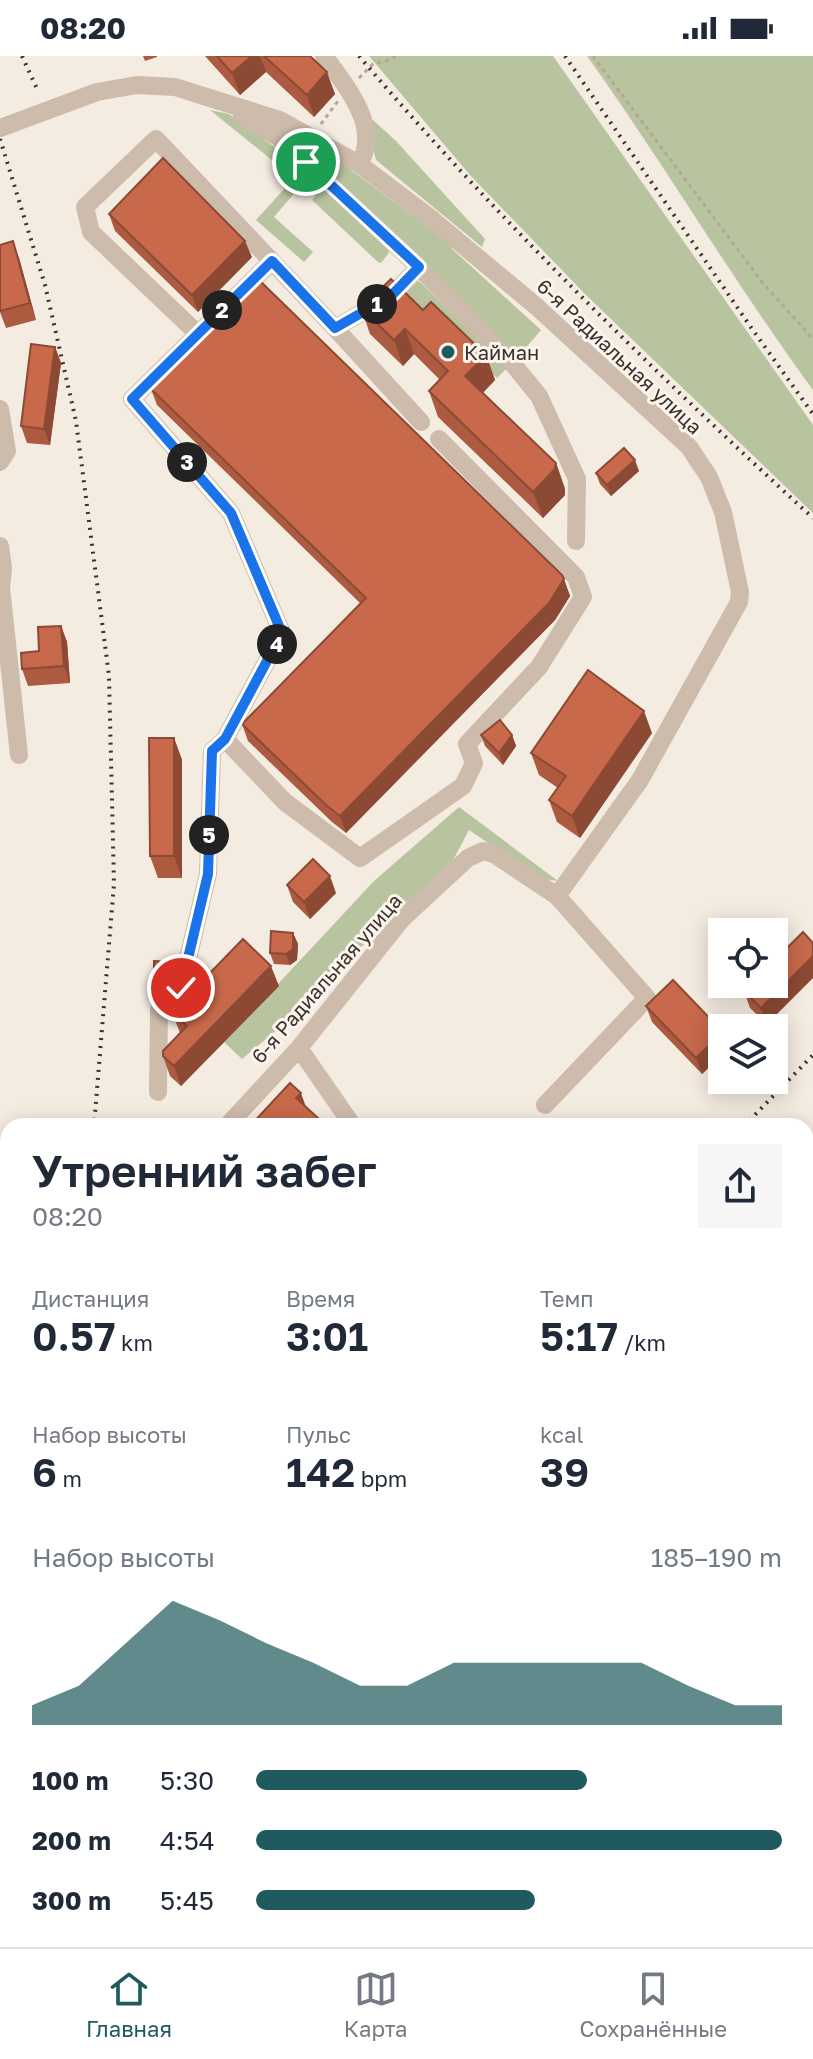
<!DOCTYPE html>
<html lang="ru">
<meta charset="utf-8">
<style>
:root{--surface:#fff;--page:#f6f6f7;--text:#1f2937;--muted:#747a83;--line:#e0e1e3;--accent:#1f5a5e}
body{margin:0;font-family:"Golos Text",sans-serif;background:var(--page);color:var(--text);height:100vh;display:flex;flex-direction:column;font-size:30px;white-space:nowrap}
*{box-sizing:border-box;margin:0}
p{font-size:26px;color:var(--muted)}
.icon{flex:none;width:44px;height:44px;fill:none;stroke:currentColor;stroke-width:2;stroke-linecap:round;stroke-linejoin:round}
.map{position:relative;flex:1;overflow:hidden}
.drawer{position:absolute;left:0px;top:1062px;width:814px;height:830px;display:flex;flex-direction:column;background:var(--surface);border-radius:24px 24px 0 0;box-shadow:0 4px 20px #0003}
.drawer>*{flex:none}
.tools{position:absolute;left:708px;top:862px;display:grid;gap:16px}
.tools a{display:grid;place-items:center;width:80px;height:80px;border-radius:0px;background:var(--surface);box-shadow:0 4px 20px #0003;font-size:40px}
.pin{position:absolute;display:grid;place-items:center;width:68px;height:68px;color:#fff;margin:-34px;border:4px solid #fff;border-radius:50%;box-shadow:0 2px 8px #0007}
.km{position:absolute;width:40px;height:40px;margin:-20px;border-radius:50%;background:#222;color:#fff;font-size:22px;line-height:40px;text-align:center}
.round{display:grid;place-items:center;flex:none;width:84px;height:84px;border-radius:0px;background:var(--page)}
.head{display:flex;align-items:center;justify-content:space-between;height:136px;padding:0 32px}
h1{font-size:44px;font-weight:600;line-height:60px}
.metrics{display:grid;grid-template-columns:repeat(3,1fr);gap:12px;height:136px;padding:8px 32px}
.metrics div{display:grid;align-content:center}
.metrics b{font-size:40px;font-weight:600}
.metrics small{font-size:22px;font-weight:400}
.metrics p{font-size:22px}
.chart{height:224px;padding:16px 32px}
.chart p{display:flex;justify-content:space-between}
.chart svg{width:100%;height:144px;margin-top:8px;fill:var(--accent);opacity:.7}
ul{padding:0 32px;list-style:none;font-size:26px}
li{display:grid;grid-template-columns:128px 96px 1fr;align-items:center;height:60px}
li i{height:20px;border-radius:10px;background:var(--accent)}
.status{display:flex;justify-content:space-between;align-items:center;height:56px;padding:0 40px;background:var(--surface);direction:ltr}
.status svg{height:22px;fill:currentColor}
.tabs{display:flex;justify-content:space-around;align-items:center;height:112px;border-top:2px solid var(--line);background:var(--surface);font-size:22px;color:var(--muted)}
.tabs a{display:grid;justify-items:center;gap:4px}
.tabs .current{color:var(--accent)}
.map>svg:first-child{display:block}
.green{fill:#b8c4a0}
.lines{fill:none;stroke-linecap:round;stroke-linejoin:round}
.river{stroke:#7fb0b2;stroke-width:26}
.path{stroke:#b9a596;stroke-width:3;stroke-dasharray:4 4;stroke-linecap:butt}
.minor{stroke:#cdbbac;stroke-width:18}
.rail{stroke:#3b302b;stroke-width:4;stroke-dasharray:2 6;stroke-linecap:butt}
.wall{fill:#ac5a40}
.shaded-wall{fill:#8c4a34}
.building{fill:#c8694b;stroke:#8c4a34;stroke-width:2}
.route-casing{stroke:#fff;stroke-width:16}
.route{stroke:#1a73e8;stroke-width:10}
.poi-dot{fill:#1f5a5e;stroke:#fbf5ee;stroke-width:3}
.labels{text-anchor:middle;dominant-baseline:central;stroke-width:6;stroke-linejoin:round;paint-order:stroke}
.poi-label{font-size:20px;fill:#3b302b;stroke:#fbf5ee;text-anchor:start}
.street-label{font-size:20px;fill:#3b302b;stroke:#fbf5ee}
</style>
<div class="status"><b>08:20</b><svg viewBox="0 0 49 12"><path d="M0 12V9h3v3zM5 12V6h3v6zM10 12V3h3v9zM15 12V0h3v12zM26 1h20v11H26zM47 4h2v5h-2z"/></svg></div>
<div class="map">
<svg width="813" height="1891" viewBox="0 0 813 1891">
<rect width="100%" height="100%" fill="#f4ebe1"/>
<!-- green -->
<path class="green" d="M369,0H553L813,369V457L586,239L470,119Z
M587,0H813V334C733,225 665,109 587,0Z
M210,54L229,58L305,113L308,121L274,161L313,196L304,206L256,164L294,122Z
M373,64L396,85L485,183L482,191L376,104L367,67Z
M272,67L316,88L452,189L451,192L541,274L517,302Z
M320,133H323L390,195L382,206L379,207L312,144Z
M417,225L420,226L507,312L497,322L441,267L437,270L402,237Z
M459,751L558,825L539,822L469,774L451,808L399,853L285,967L242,1003L224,986L374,825Z
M813,1463V1634L806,1636V1469Z
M813,1689V1891H404L413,1884H806V1691Z"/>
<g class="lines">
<!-- river -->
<path class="river" d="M683,1884L685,1891
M801,1884L803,1889L813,1890"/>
<!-- path -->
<path class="path" d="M593,0L762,226L813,283
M359,22L373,8L390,4L396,0
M321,68L338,45
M806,1752L813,1749
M596,1884L601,1891
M584,1891L594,1884
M751,1891L769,1886L773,1891"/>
<!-- minor -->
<path class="minor" d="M324,0C345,28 382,72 359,108
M242,60L278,81L320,118L419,211L512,307L539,340L577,423L576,485
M0,72L97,36L137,29L175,31L280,64L359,108L429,161L537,251L689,391L709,421L723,456L740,536L739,546L640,724L557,840L494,798L483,795L468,802L402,863L299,992L227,1070
M272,205L132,343L231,457L282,577L225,683L285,746L360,802L463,730L474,707L467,688L539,611L583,541L576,521L439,383
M335,272L421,366
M198,278L91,176L85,151L156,83L335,272L391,240L419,211
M0,353L7,395L0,406
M0,490L3,512L1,532L19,699
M299,992L353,1070
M158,1036L159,954L181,932L208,818L212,695L225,683
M545,1049L647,942L557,840"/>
<!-- rail -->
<path class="rail" d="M22,0L38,35
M359,0C497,163 656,318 813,462
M565,0L750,270L813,358
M0,83L45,229L76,365L109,620L114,828L94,1070
M744,1070L813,999
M806,1155L813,1144
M806,1405L813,1398
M0,1484L8,1460
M0,1848L8,1840
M186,1891L194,1884
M209,1891L218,1884"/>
</g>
<!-- wall -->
<path class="wall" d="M143,0H157V1L145,5Z
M205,0H310L335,38L314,61L266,16L240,39Z
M109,158L252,201L198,256L115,175Z
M0,189L19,202L36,264L6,272L0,256Z
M361,252L423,254L486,299L495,324L483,337L556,407L565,433V439L543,462L438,361L429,335L440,324L414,298L403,310L370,278Z
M55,291L61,307L50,389L27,387L21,370Z
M151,333L562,519L570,540L555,564L346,777L332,766L248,685L242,668L360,547L157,349Z
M639,415L611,440L600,428L596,417Z
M61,570L67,586L70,627L28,630L22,613Z
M652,677L580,782L557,766L549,744L558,732L539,719L531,697Z
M481,679H512L516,690L503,709L485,690Z
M174,682L182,704V822H158L150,800Z
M287,829L336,837L310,863L293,846Z
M293,877L298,888L297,904L290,909L274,908L270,897Z
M171,911L170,925L156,924L154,918Z
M774,928L767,968L750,952L744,935Z
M279,930L181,1030L170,1020L163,1000L180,977L172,956Z
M646,950L722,975V999L702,1018L652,966Z"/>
<!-- shaded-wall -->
<path class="shaded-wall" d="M252,0H260L266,16L240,39L232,17Z
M327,16L335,38L314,61L307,39Z
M13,185L19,202L36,264L30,247Z
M245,185L252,201L198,256L192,239Z
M405,273L414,298L403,310L394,284Z
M55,291L61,307L50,389L44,373Z
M486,299L495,324L474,345L465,320Z
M635,404L639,415L611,440L607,429Z
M556,407L565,433V439L543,462L533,436Z
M564,523L570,540L555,564L346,777L340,760Z
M61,570L67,586L70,627L64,610Z
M644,655L652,677L580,782L572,760Z
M512,679L516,690L503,709L499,697Z
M174,682L182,704V822L174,800Z
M330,820L336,837L310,863L304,846Z
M293,877L298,888L297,904L290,909L286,898Z
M813,900V922L767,968L761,952Z
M169,906L171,911L170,925L168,919Z
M271,910L279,930L181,1030L174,1010Z
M722,977V999L702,1018L696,1002Z
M301,1037L307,1054L296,1042Z
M318,1062L321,1070H310Z"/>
<!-- building -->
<path class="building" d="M217,0H252L232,17Z
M264,0H310L327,16L307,39Z
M163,102L245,185L192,239L109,158Z
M13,185L30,247L0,255V189Z
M258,223L562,519L564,523L549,547L340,760L326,749L242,668L366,542L151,333Z
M391,223L423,254L431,246L486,299L465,320L556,407L555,413L533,436L429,335L448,315L405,273L394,284L361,252Z
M31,288L55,291L44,373L21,370Z
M624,392L635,404L607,429L596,417Z
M61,570L64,610L22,613L21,597L39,595L38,571Z
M588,614L644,655L572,760L549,744L566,720L531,697Z
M500,664L512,679L499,697L481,679Z
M149,682H174V800H150Z
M313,803L330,820L304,846L287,829Z
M271,875L293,877V893L286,898L270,897Z
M803,876L813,887V900L761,952L744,935L751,928H774V905Z
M243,883L271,910L174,1010L163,1000V995L187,970L172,956Z
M154,905L169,906L168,919L154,918Z
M673,924L722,975V977L696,1002L646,950Z
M290,1027L301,1037L296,1042L318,1062L310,1070H250Z"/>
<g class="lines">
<defs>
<path id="route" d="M181,932L208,818L212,695L225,683L282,577L231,457L132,343L272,205L335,272L391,240L419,211L306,106"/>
</defs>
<!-- route casing -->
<use href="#route" class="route-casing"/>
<!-- route -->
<use href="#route" class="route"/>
</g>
<!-- markers -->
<circle class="poi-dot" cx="448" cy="296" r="8"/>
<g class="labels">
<!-- poi labels -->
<g class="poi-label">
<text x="464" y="296">Кайман</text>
</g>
<!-- street labels -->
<g class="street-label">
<text transform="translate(620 300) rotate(43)">6-я Радиальная улица</text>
<text transform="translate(326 922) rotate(-49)">6-я Радиальная улица</text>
</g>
</g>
</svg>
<div class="tools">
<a><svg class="icon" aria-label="locate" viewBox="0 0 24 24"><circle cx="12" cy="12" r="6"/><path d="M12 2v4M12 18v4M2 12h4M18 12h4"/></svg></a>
<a><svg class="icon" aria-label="layers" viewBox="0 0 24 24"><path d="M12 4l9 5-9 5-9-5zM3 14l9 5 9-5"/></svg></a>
</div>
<div class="pin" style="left:306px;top:106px;background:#1e9e55"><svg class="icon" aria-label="arrive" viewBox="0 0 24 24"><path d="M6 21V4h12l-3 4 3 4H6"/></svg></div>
<div class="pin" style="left:181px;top:932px;background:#d93025"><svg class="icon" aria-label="check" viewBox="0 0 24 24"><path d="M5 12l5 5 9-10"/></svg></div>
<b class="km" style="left:377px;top:248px">1</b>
<b class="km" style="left:222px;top:254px">2</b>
<b class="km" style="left:187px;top:406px">3</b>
<b class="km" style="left:277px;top:588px">4</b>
<b class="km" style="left:209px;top:779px">5</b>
<section class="drawer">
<div class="head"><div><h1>Утренний забег</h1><p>08:20</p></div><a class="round"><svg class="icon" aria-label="share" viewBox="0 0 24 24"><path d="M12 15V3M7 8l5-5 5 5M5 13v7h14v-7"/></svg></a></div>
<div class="metrics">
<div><p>Дистанция</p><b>0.57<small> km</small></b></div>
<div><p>Время</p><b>3:01</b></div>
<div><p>Темп</p><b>5:17<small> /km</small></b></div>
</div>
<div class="metrics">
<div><p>Набор высоты</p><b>6<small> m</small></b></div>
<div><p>Пульс</p><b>142<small> bpm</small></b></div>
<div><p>kcal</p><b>39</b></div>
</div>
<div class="chart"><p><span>Набор высоты</span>185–190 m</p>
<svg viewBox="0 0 160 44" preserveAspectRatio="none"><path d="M0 44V38L10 32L20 19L30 6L40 12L50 19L60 25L70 32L80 32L90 25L100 25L110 25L120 25L130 25L140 32L150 38L160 38V44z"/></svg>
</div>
<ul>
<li><b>100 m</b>5:30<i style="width:63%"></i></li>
<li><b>200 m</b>4:54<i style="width:100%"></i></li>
<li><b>300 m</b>5:45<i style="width:53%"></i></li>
</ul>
</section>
</div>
<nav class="tabs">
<a class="current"><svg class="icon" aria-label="home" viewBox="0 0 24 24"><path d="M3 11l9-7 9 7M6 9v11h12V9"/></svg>Главная</a>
<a><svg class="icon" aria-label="map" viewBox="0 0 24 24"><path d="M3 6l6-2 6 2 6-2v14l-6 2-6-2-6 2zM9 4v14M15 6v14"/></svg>Карта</a>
<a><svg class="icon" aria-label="saved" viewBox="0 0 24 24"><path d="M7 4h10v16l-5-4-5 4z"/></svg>Сохранённые</a>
</nav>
